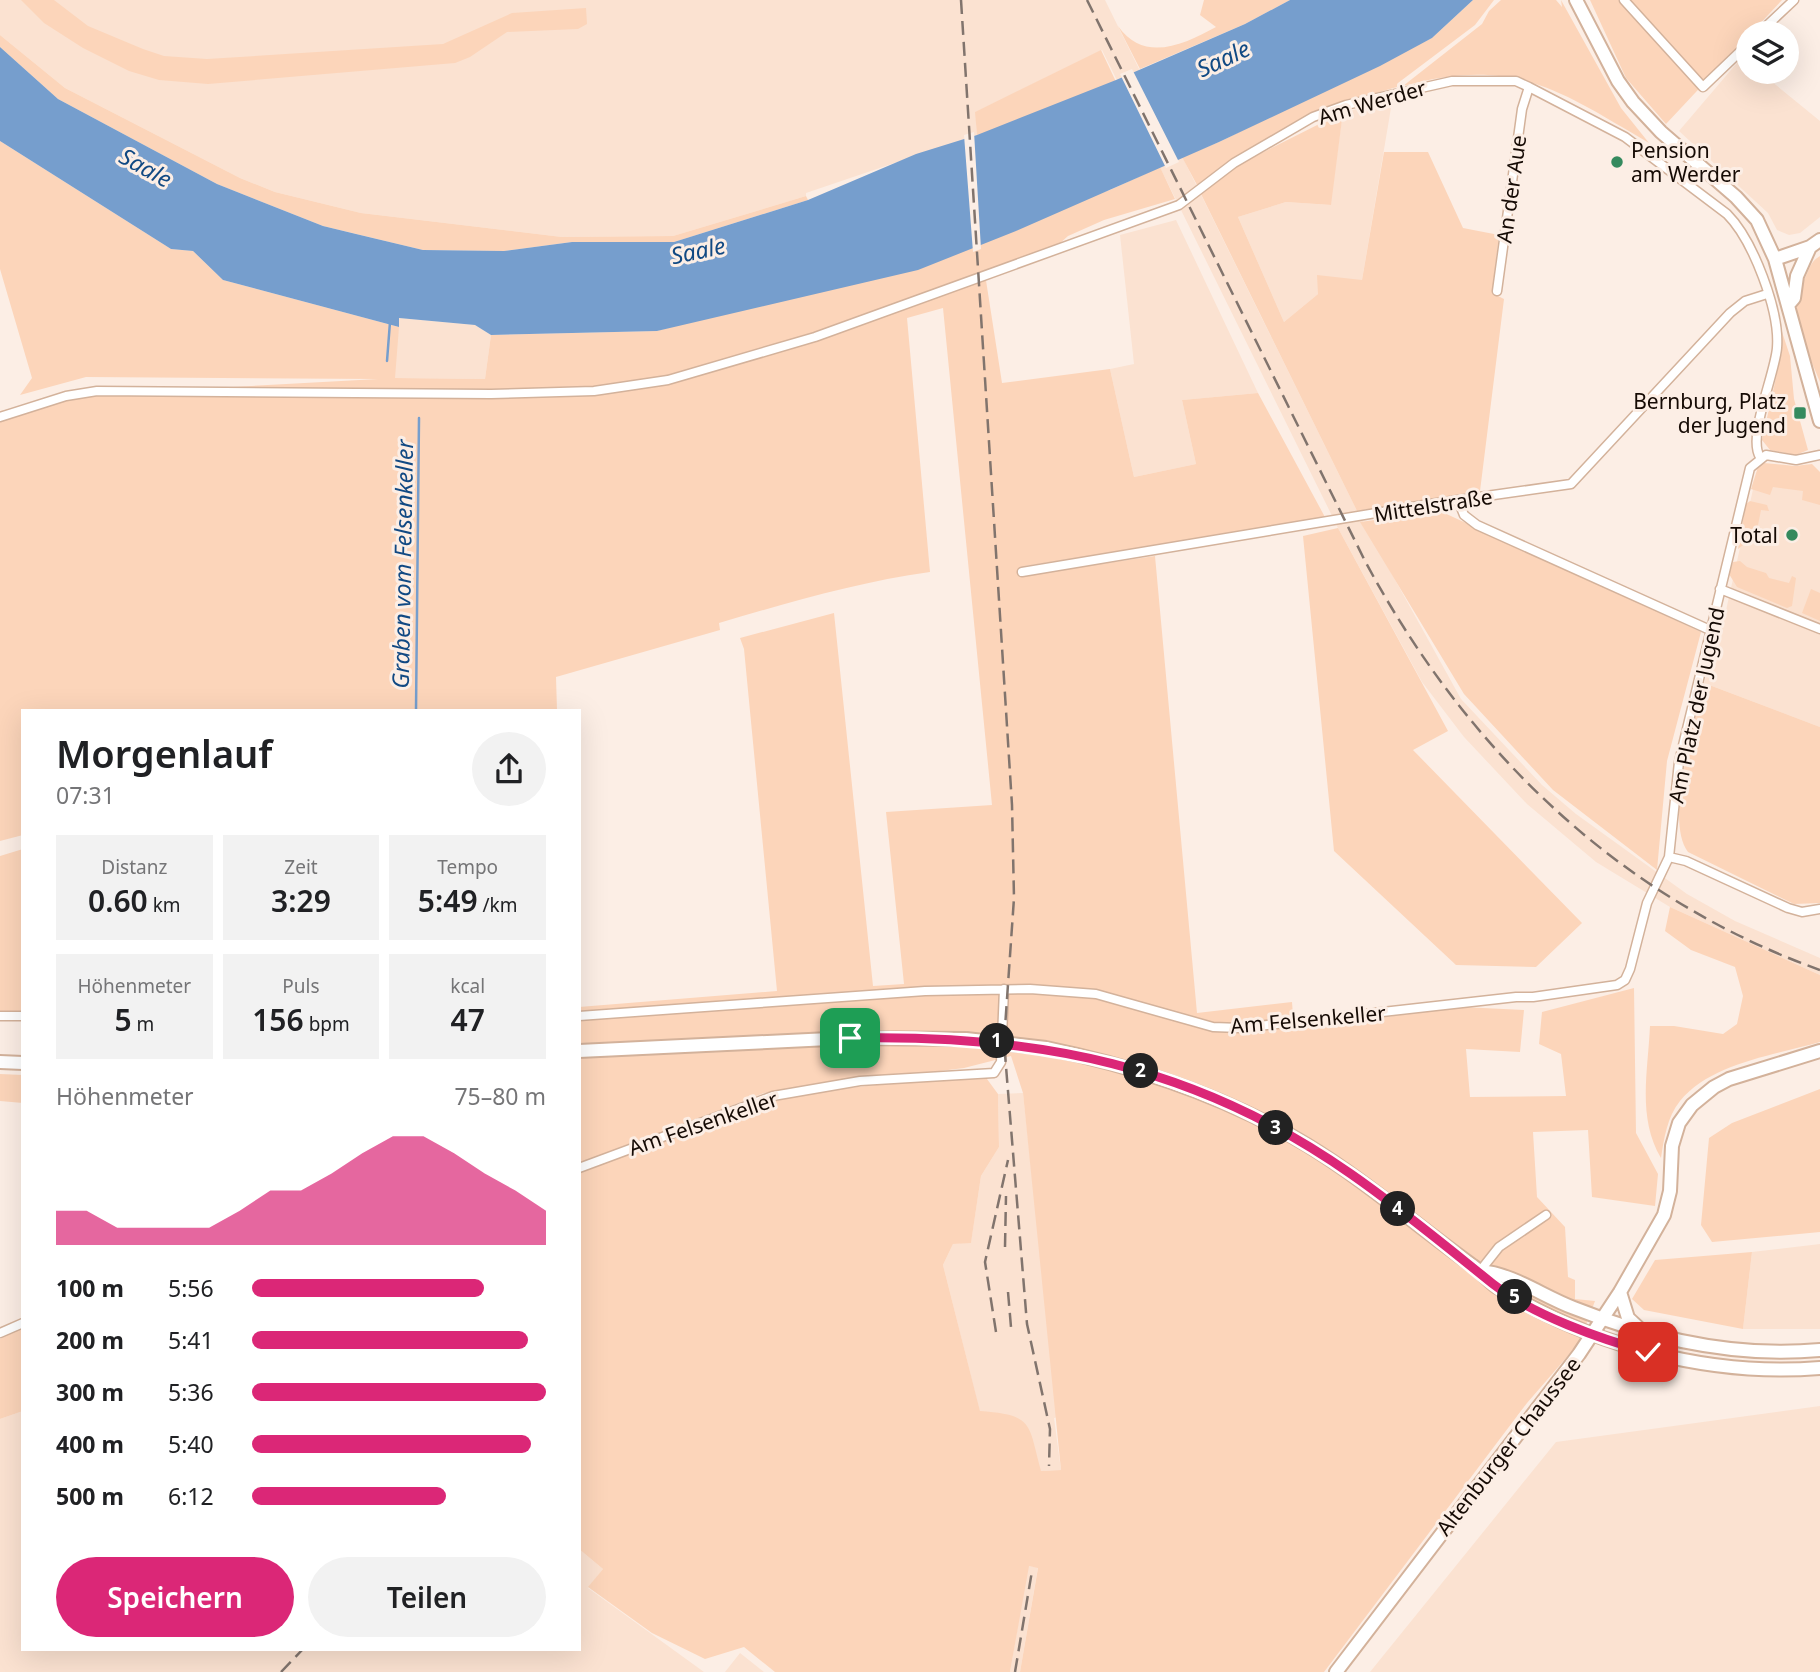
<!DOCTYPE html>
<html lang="de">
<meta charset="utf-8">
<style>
:root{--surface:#fff;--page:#f2f2f2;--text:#202124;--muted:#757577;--accent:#db2777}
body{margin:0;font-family:"Noto Sans",sans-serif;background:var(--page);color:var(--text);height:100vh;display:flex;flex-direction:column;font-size:26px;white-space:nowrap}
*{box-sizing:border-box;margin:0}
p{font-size:23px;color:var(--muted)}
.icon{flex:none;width:38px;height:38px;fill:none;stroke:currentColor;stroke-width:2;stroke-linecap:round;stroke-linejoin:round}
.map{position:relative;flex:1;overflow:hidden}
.panel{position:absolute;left:21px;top:709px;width:560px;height:942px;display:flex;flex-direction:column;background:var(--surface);border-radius:0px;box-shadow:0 7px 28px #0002}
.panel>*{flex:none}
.buttons{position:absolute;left:1736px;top:21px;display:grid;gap:14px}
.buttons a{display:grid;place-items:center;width:63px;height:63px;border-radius:50%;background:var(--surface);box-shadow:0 7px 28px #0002;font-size:35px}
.pin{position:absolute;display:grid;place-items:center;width:60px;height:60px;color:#fff;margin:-30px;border-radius:14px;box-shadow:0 4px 10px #0006}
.km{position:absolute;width:35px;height:35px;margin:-18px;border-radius:50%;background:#222;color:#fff;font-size:19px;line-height:35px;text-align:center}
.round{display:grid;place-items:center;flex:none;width:74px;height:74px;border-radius:37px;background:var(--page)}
.headline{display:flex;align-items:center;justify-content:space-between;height:119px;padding:0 35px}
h1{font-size:38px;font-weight:600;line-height:52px}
.stats{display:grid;grid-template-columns:repeat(3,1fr);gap:10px;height:119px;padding:7px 35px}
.stats div{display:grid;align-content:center;border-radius:0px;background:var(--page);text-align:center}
.stats b{font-size:30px;font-weight:600}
.stats small{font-size:19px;font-weight:400}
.stats p{font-size:19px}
.chart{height:196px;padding:14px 35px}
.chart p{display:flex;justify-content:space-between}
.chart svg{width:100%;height:126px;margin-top:7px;fill:var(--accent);opacity:.7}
.primary-button{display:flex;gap:14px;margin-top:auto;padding:14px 35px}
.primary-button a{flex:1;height:80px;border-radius:42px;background:var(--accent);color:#fff;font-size:28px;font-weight:600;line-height:80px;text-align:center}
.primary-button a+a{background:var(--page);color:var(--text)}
ul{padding:0 35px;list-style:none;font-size:23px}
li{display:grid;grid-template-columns:112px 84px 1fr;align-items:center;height:52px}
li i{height:18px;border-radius:9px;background:var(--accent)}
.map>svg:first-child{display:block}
.built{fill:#fbe2d1}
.green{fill:#fcd5ba}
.water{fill:#769ecd}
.pier{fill:#fceee5}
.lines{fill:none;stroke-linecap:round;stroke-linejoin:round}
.stream{stroke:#769ecd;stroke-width:2.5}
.street-casing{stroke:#d3b29b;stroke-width:11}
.secondary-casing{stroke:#d3b29b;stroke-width:16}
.primary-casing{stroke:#d3b29b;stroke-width:16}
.street{stroke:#fff;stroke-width:8}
.secondary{stroke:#fff;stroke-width:12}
.primary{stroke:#fff;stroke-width:12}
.rail{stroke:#81746d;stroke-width:2.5;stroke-dasharray:14 7;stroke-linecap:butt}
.primary-bridge-casing{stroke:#d3b29b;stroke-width:16;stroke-linecap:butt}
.primary-bridge{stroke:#fff;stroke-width:12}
.route-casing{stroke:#fff;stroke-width:14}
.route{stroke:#db2777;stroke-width:9}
.poi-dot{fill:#358a5e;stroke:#fceee5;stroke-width:2.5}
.labels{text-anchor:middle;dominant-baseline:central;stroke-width:6;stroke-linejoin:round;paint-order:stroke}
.street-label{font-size:21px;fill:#150a04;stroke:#fceee5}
.poi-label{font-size:21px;fill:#150a04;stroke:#fceee5;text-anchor:end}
.water-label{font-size:23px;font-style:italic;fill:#114983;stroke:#fceee5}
</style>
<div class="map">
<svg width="1820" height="1672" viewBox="0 0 1820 1672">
<rect width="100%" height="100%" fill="#fceee5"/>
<!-- built -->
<path class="built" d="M0,0H1105L1357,511L1461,699L1542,785L1576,814L1687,894L1735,921L1820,958V975L1670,907L1596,862L1527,804L1464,737L1422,682L1338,528L1102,50L976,112L977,135L806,193V196L673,236L562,237L361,213L275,192L240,178L65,88L0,35Z
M1742,57L1748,62V72H1760L1820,121V217L1800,233L1789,235L1777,230L1768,213L1679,131Z
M1392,102L1362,280L1318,294L1284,322L1238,217L1286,202L1330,205L1343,112Z
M1176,220L1258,393L1182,400L1196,464L1134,477L1110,369L1134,364L1120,235Z
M399,318L475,325L491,335L485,379L394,378Z
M1758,467L1820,473V727L1704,683L1725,615Z
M1023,1093L1058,1417L1054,1418L1061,1470L1041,1471L980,1412L943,1265L953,1244L971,1242L981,1176L999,1147L998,1094Z
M1820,1244V1329H1743L1752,1252Z
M1820,1406V1672H1370L1556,1442Z
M23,1411V1648H579V1549L603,1569L588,1588L704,1672H0V1419Z
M1028,1566L1038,1567L1020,1672H1010Z
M740,1653L764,1672H725Z"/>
<!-- green -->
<path class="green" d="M21,0H54L88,26L143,49L164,56L207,59L443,44L512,13L586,8L587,24L578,29L507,32L470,57L455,63L208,84L159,80L129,71L83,48L44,23Z
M1204,0H1290L1245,24L1140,69L1118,26C1144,63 1183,45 1216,27L1200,15Z
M1473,0H1494L1475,25L1398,83L1397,87C1319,108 1261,136 1197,185L1182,157L1219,142L1432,38Z
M1501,0H1556L1562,7L1561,0L1621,108L1649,143C1557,89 1513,56 1403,86L1482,24L1489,11Z
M1590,0H1782L1666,124L1626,78Z
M0,35L65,88L240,178L275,192L361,213L562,237L673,236L806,196L808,200L674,242H572L504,251L423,250L323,226L217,184L58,99L0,47Z
M1101,50L1127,105L977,135L975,112Z
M1343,112L1331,205L1286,202L1238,217L1284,322L1318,294L1317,275L1362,280L1384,152H1428L1463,228L1499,235L1492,293L1504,299L1480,491L1357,511L1201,194L1240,164Z
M0,141L171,249L193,251L223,280L399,327L395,378L485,379L491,335L657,331L1110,190L1160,167L1175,199L1104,220L1068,236L1058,245L985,274L1002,383L1110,369L1134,477L1196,464L1182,400L1258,393L1326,519L1025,566L1026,575L1155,556L1197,1013L1292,1002L1294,1029L1462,1007L1524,1010L1520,1052L1466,1049L1470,1097L1566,1096L1561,1054L1539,1044L1542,1012L1634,988L1636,1133L1658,1174L1655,1206L1592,1197L1588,1130L1533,1132L1537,1197L1565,1227L1568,1277L1575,1280V1299L1595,1301L1579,1343L1527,1403L1324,1672H1020L1038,1568L1029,1566L1010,1672H775L744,1647L705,1659L652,1633L588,1587L603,1569L579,1549V1172C645,1147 712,1115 780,1100C849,1085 917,1080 987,1079L998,1094L999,1147L981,1176L971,1243L953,1244L943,1265L980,1411C1034,1415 1028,1423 1041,1471L1061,1470L1023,1093L1011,1056L964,1068L764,1093L579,1165V1007L777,991L744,649L740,638L834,613L873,986L904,984L886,812L992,805L943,308L907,318L930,572C858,582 790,602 719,623L720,630L556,677L557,710H23V835L0,841V411L71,396L378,379L86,377L20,395L32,378L0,269Z
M1820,256V382C1807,349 1785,311 1805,278C1810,268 1810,262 1820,256Z
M1782,332L1790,356L1794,399L1808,450L1796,455L1770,450L1762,440L1782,351Z
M1764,463L1795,466L1812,464L1820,472V505L1802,500L1803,491L1773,487L1770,495L1751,489L1758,467Z
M1750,501L1767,505L1769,511L1761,510L1756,535L1738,549L1746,504Z
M1440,511L1701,632L1667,761L1657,870L1553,790L1464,694L1360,522Z
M1338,528L1448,731L1413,750L1582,923L1536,967L1456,965L1334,851L1303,536Z
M1740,561L1747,567L1766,573L1769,578L1789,583L1792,576L1796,578L1792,606L1787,608L1737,587L1729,574L1733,562Z
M1811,589L1820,593V621L1802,613Z
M1704,683L1820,727V903L1794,904L1688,852C1664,821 1695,721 1704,683Z
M23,849V1012H0V856Z
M1670,907L1820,975V1042C1775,1055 1711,1063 1680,1101C1667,1117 1664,1139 1661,1158C1637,1117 1648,1072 1650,1026H1674L1723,1034L1737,1024L1743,996L1735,967L1691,950L1665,931Z
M0,1074L23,1075V1103L0,1101Z
M1820,1089V1232L1712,1242L1701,1225L1709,1138L1732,1123Z
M1752,1252L1743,1329L1644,1310L1632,1299L1655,1260Z
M23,1327V1411L0,1419V1339Z"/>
<!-- water -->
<path class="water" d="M1290,0H1473L1432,38L1380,66L1219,142L1016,231L918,270L657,331L491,335L475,325L399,318V327L223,280L193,251L171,249L0,141V47L58,99L217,184L323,226L356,234L423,250L504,251L572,242H674L808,200L916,154L977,135L1116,80L1245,24Z"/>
<!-- pier -->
<path class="pier" d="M1132,69L1179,162L1166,168L1120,74Z
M974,132L981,249L973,252L964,135Z"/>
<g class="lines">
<!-- stream -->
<path class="stream" d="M387,361L390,322
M416,710L419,418"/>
<defs>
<path id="street" d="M1624,0L1703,87L1748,44
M1759,33L1794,0
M1497,291L1522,109L1529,87
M0,417L66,396L97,391L491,394L594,391L668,380L815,337L1179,205L1234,163L1313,117L1346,105L1452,81H1516L1529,87L1625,137L1727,214C1753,240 1780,311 1777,348C1775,374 1747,437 1760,457
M1458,500L1464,515L1477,525L1710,630
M1022,572L1430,504L1571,484L1730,313L1745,301L1767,294
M1720,589L1820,629
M1669,857L1686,861L1788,908L1802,912L1820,909
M0,1016H23
M579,1016L925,991L1030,989L1096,994L1213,1027L1240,1028L1516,997H1533L1617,985L1625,980L1630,969L1647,903L1669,857L1679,762L1750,468L1766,455L1796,460L1820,455
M579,1168L773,1096L860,1081L994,1073L1001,1062L1004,989
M1480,1271L1499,1247L1546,1215
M0,1333L23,1323"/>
<path id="secondary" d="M1576,0L1618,81L1633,102L1661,132L1736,197L1757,220L1775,259L1820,421
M1775,259L1810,247L1820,240
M1788,305L1794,298L1797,276L1810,247
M1620,1292L1628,1318L1643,1332
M1336,1672L1579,1354L1620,1292L1664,1215L1670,1191L1672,1146L1679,1123L1692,1105L1714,1087L1729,1079L1820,1051"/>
<path id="primary" d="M1046,1048C1138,1067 1226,1096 1307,1145C1366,1181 1417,1226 1473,1266C1482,1272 1488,1281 1497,1287C1591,1346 1710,1377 1820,1368
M579,1051L850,1038L966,1039
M0,1062L23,1063
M1480,1271C1514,1274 1542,1296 1574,1308C1652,1339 1736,1358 1820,1350"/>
</defs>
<!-- street casing -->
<use href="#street" class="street-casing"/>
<!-- secondary casing -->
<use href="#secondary" class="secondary-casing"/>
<!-- primary casing -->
<use href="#primary" class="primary-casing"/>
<!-- street -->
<use href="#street" class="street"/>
<!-- secondary -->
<use href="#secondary" class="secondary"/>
<!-- primary -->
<use href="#primary" class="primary"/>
<!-- rail -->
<path class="rail" d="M961,0L1012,805L1014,898L1004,1042L1027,1324L1050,1429L1049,1466
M1087,0L1365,561C1465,748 1617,897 1820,970
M1005,1247L1006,1196
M1008,1292L1011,1327
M996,1332L985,1262L1008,1160
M281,1672L304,1648
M1015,1672L1032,1571"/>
<defs>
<path id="primary-bridge" d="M966,1039L1046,1048"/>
</defs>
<!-- primary-bridge casing -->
<use href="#primary-bridge" class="primary-bridge-casing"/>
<!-- primary-bridge -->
<use href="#primary-bridge" class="primary-bridge"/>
</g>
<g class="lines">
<defs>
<path id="route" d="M850,1038C1036,1034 1196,1065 1351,1174C1400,1208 1447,1247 1493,1284C1533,1315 1600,1339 1648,1352"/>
</defs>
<!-- route casing -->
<use href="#route" class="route-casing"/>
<!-- route -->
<use href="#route" class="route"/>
</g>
<!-- markers -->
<g class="poi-dot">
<circle cx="1617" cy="162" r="7"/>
<rect x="1793" y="406" width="14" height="14" rx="3.5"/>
<circle cx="1792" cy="535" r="7"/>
</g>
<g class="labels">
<!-- street labels -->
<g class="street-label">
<text transform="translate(1372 102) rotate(-16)">Am Werder</text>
<text transform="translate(1511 189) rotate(-82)">An der Aue</text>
<text transform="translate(1433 505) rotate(-9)">Mittelstraße</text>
<text transform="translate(1696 705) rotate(-78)">Am Platz der Jugend</text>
<text transform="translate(1308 1019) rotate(-5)">Am Felsenkeller</text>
<text transform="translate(703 1123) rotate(-19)">Am Felsenkeller</text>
<text transform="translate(1508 1446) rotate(-52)">Altenburger Chaussee</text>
</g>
<!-- poi labels -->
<g class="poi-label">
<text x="1631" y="150" text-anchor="start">Pension<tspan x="1631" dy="24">am Werder</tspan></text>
<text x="1786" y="401">Bernburg, Platz<tspan x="1786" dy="24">der Jugend</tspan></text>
<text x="1778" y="535">Total</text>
</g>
<!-- water labels -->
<g class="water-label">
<text transform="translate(1223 58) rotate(-25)">Saale</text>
<text transform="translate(146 167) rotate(29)">Saale</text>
<text transform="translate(698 250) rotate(-12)">Saale</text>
<text transform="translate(402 564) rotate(-89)">Graben vom Felsenkeller</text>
</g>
</g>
</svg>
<div class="buttons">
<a><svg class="icon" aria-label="layers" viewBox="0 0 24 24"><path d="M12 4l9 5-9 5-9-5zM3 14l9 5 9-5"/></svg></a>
</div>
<div class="pin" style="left:850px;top:1038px;background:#1e9e55"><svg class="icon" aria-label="arrive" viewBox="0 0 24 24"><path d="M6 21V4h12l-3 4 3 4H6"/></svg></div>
<div class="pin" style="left:1648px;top:1352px;background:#d93025"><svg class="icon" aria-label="check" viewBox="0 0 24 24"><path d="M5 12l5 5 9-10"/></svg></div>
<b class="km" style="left:997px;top:1041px">1</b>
<b class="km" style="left:1141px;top:1071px">2</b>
<b class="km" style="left:1276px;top:1128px">3</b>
<b class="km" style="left:1398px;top:1209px">4</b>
<b class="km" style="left:1515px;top:1297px">5</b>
<section class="panel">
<div class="headline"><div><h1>Morgenlauf</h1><p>07:31</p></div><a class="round"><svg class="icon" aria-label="share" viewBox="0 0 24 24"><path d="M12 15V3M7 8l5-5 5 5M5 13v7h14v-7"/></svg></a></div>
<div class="stats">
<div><p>Distanz</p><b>0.60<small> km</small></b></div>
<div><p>Zeit</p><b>3:29</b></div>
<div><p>Tempo</p><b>5:49<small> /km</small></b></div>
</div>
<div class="stats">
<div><p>Höhenmeter</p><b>5<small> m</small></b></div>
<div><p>Puls</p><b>156<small> bpm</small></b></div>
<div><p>kcal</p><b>47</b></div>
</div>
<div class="chart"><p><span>Höhenmeter</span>75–80 m</p>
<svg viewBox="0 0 160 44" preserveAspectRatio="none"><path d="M0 44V32L10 32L20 38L30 38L40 38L50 38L60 32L70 25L80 25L90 19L100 12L110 6L120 6L130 12L140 19L150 25L160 32V44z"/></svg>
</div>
<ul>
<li><b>100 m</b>5:56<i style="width:79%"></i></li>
<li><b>200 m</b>5:41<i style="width:94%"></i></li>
<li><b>300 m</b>5:36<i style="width:100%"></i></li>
<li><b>400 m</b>5:40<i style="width:95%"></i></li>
<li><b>500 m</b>6:12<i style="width:66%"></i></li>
</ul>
<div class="primary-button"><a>Speichern</a><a>Teilen</a></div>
</section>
</div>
